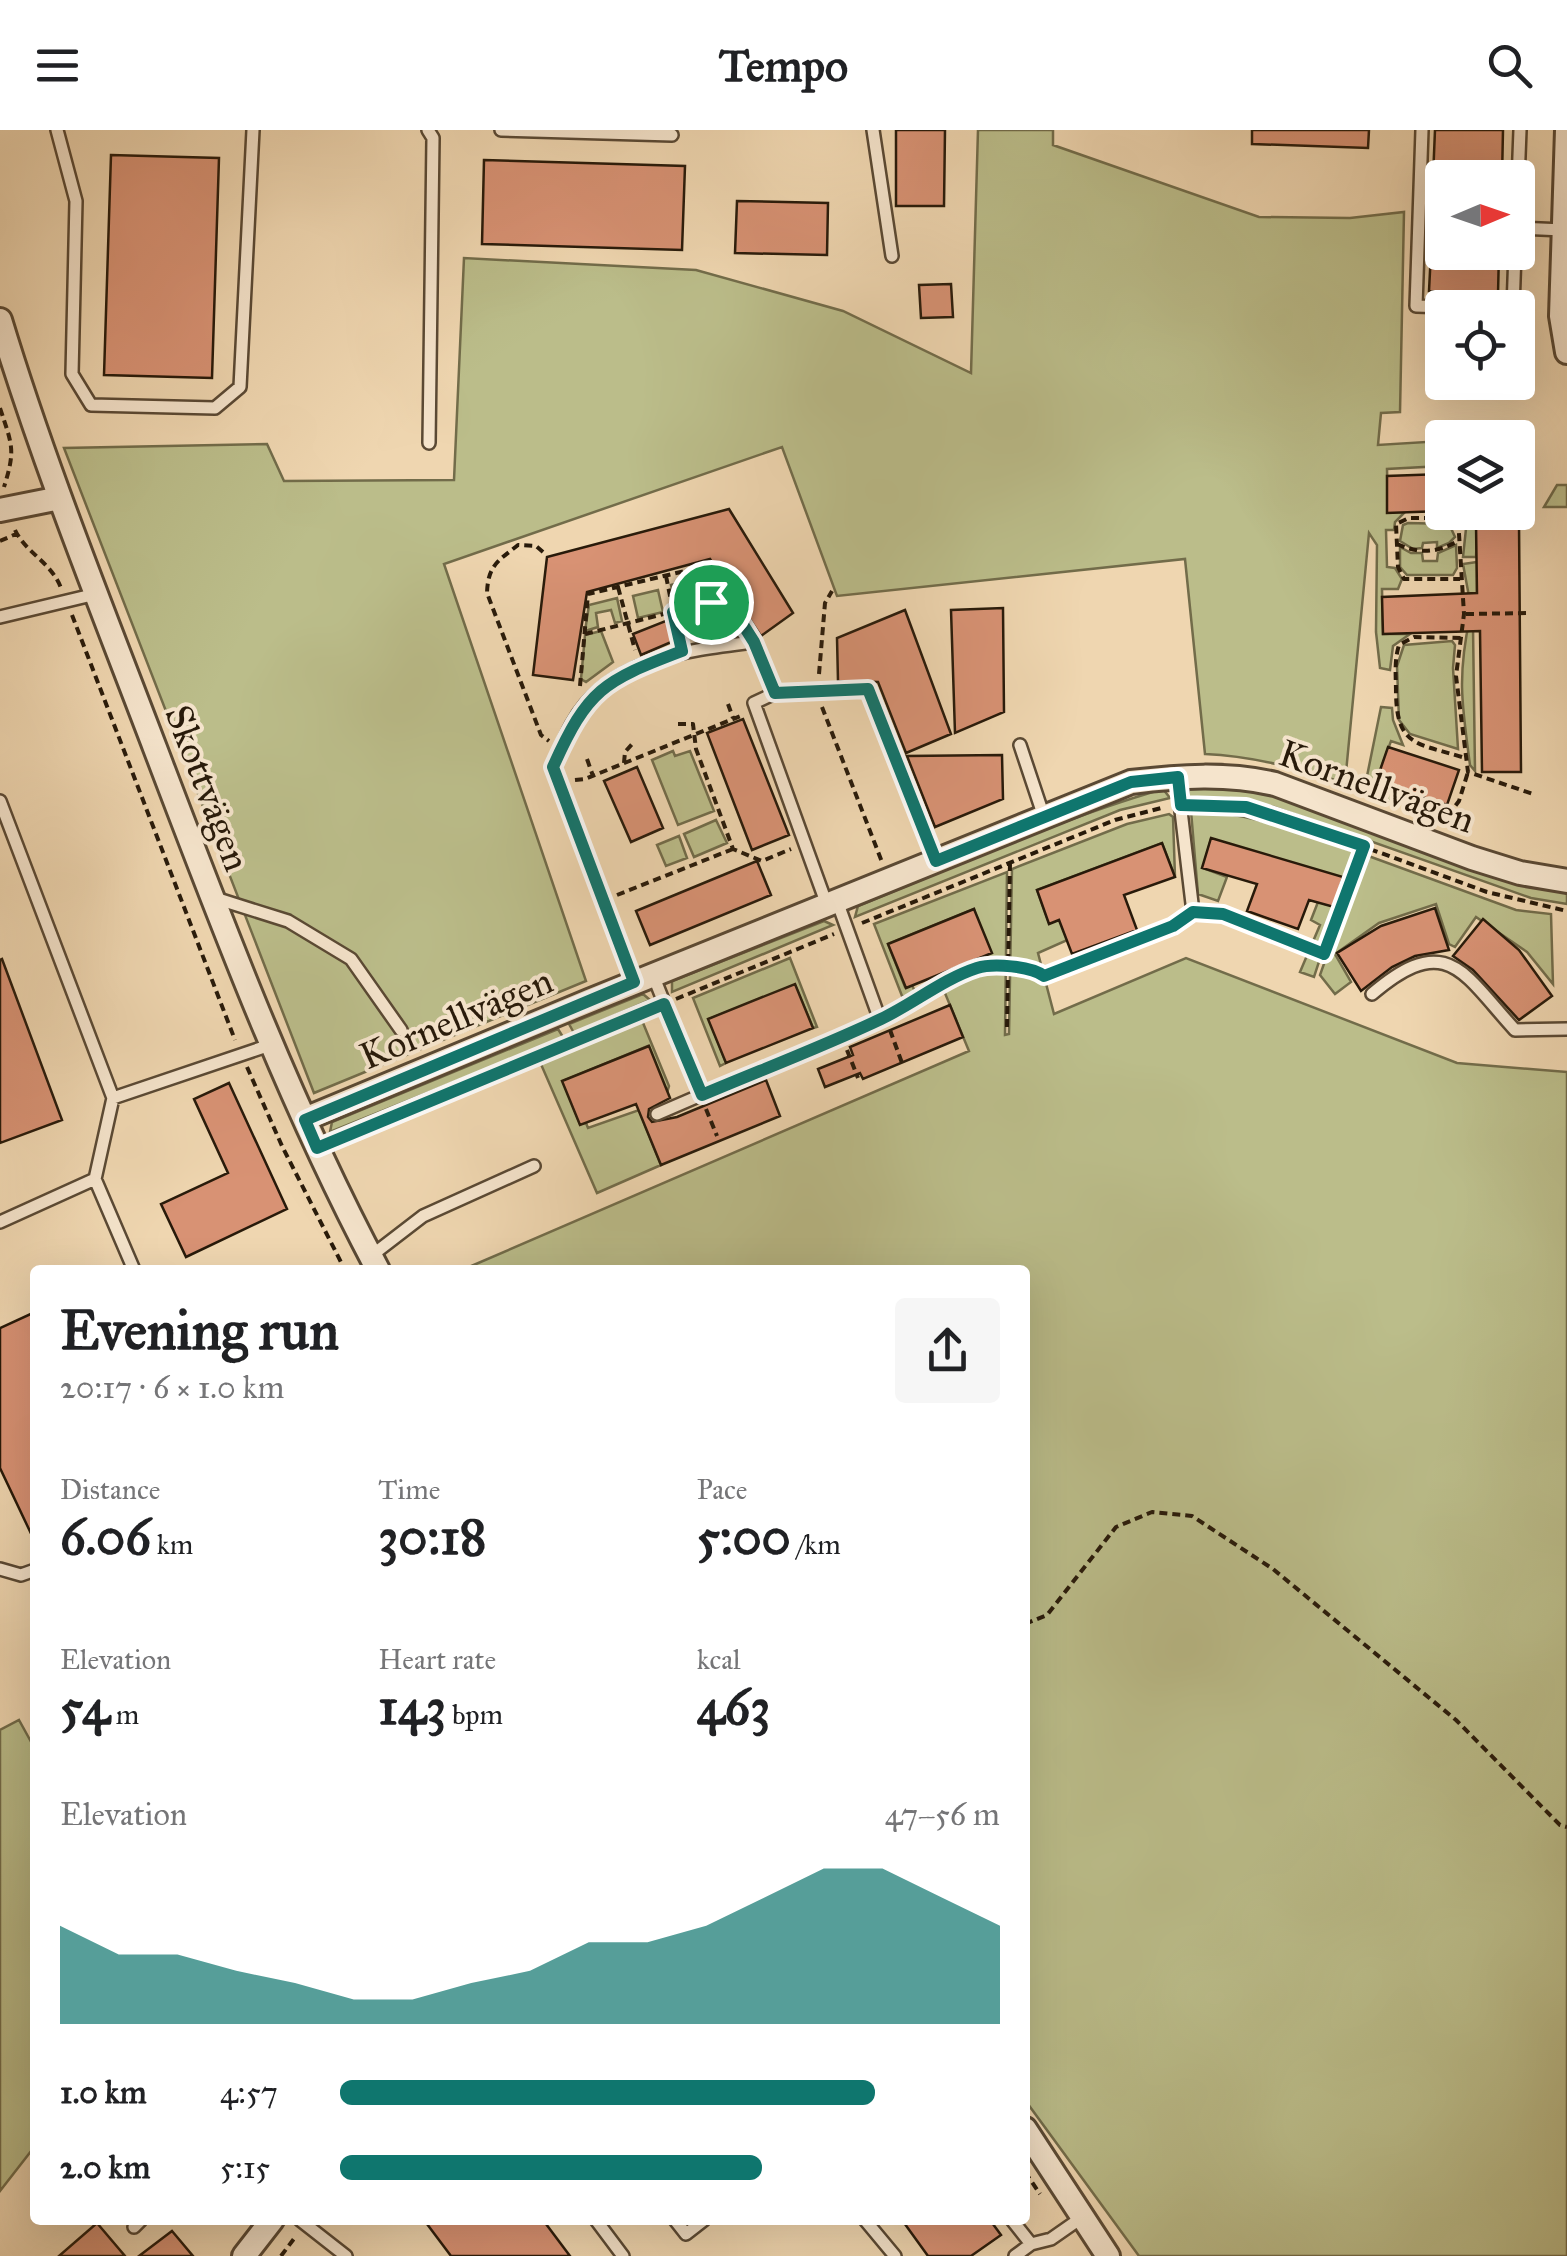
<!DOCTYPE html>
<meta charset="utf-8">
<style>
:root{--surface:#fff;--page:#f6f6f6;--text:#202124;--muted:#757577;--accent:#0f766e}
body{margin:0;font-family:"IM FELL Great Primer",serif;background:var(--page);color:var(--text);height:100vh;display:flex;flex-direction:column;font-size:38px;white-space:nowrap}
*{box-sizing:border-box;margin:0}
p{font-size:32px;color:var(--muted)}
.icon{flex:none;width:55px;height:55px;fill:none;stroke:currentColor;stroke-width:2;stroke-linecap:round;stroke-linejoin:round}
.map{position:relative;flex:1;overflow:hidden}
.panel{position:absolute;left:30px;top:1135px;width:1000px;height:960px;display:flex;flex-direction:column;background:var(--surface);border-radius:10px;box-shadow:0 10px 40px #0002}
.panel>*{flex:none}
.needle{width:65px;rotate:88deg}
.fabs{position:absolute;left:1425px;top:30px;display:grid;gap:20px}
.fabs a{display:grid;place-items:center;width:110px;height:110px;border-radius:10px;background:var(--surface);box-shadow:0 10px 40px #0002;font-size:50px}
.pin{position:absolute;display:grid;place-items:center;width:85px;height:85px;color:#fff;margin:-42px;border:5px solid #fff;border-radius:50%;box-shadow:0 2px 10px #0007}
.round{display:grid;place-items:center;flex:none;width:105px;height:105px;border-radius:10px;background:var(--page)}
.head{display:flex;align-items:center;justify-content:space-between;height:170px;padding:0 30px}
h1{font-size:55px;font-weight:700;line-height:75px}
.stats{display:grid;grid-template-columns:repeat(3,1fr);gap:15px;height:170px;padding:10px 30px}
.stats div{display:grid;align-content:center}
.stats b{font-size:50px;font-weight:700}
.stats small{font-size:28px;font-weight:400}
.stats p{font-size:28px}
.chart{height:280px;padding:20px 30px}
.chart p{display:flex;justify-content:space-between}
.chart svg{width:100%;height:180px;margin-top:10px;fill:var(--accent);opacity:.7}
ul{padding:0 30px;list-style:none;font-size:32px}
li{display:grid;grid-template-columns:160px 120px 1fr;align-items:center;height:75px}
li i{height:25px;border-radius:12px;background:var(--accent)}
header{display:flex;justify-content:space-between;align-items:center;height:130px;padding:0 30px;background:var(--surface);font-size:45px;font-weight:700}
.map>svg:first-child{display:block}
.green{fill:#bbbd8a;stroke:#726c4a;stroke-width:2.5}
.building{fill:#d89274;stroke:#281a0a;stroke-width:2.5}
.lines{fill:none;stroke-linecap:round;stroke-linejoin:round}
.service-casing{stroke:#5a4934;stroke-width:16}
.minor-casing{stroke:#5a4934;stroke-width:28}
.path{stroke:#281a0a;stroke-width:4;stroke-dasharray:8 5;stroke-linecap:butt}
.service{stroke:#f5e4cc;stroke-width:11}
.minor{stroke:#f5e4cc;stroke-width:22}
.route-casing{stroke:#fff;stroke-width:20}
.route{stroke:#0f766e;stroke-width:12}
.labels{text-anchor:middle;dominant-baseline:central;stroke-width:8;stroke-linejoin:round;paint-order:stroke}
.street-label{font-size:38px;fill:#281a0a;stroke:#f5e4cc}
</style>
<header><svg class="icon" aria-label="menu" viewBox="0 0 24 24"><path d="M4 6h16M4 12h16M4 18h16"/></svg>Tempo<svg class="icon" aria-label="search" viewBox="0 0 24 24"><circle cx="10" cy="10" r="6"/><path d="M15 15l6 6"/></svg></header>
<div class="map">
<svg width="1567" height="2126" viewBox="0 0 1567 2126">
<rect width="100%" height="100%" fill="#efd6b0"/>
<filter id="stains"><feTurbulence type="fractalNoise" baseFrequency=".002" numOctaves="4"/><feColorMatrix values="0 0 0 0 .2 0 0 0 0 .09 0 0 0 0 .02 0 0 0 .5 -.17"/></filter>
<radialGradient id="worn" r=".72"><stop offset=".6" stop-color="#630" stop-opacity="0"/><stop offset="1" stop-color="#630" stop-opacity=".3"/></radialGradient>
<!-- green -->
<path class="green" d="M978,0H1053V15L1259,87L1350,88L1404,82L1400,282L1381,283L1378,315L1442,311V336L1387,339L1388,382H1405L1395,392L1394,400H1386L1387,437L1395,438L1402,449L1398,459H1382L1383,504H1410L1393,516L1390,540L1380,538L1376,502L1377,415L1369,403L1345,653C1299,639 1254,626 1205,624L1185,429L837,466L782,317L444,434L586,851L314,963L64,318L267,314L284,351L454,350L464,128L696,140L843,181L971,243Z
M1557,355H1567V377H1544Z
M1478,384L1476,427H1463L1467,389Z
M1408,393L1449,394L1455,407L1449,413L1437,418V412L1423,413L1422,418L1413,419L1400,411L1403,395Z
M1456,415L1457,438L1453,445H1407L1400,437V417L1411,423H1422L1423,431H1437L1438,423Z
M1477,432V470L1470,472L1463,434Z
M709,446L733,484L737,497L720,498L714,482L679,488L671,455Z
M658,460L663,482L638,488L633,466Z
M617,468L622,491L615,493L611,480L596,483L598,497L585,501L589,475Z
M1470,487L1473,497L1475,641L1470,635C1462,575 1457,547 1470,487Z
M601,501L613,532L586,552L581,549L585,505Z
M1452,511L1455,515L1453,538L1458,619L1410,604L1399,590L1397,536L1404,515Z
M1381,577L1392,578L1393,590L1403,615L1391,611L1376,652L1398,659L1393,672L1364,661Z
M673,621L675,626L690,621L714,681L678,695L652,630Z
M1219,656L1280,667L1504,750L1567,763V774L1531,768L1274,677L1229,668L1188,667L1189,658Z
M1163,659L1170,668L1120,680L855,787L858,776C959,735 1059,689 1163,659Z
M1191,681C1248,681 1302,703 1355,722L1314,847L1300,842L1320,795L1311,790L1318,772L1211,709L1203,738L1227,747L1218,771L1198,764Z
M1169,684L1173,687L1175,747L1162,713L1037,760L1049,793L1082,781L1081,804L1038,823L1054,884L1186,828L1457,933L1567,942V2126H1139L1025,1970V1140H462L969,921L942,856L988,836L974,779L888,814L905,857L912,855L916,864L913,868L902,866L874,794L1007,742L1005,905L1009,904L1012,739L1127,694Z
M716,690L727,713L694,727L684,704Z
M679,706L687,728L666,736L657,715Z
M1363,724L1516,780L1551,784L1553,854L1527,822L1476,787L1455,817L1449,814L1436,774L1379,793L1335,824L1351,852L1335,864L1320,845Z
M824,791L833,795L672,862V851Z
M790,828L817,897L813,898L795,855L709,889L726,933L720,936L693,868Z
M643,864L650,870L574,903L569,894Z
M641,888L669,956L666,966L648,916L563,951L580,994L586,993L588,998L639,980L661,1035L597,1063L540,932Z
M558,899L563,907L554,912L330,1002L332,992Z
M19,1590L35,1619V2016L0,2061V1600Z"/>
<!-- building -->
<path class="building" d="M896,0H945L944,76H896Z
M1252,0H1369L1368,18L1252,14Z
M1435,0H1503L1502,48H1433Z
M111,25L219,28L212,248L104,245Z
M484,30L685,36L682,120L482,114Z
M737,71L828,73L827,125L735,123Z
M1431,122H1499L1498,164L1429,161Z
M951,154L953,187L921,188L919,155Z
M1442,344V381L1387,383V346Z
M729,379L793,483L761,506L710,429L587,462L573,550L533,545L547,427Z
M1519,393L1521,642H1482L1480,501L1383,504L1382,467L1477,463L1476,394Z
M1003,478L1004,582L955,603L951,480Z
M905,480L951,604L906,623L878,552L838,551L837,508Z
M668,490L676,510L641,525L633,504Z
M743,589L789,705L752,720L707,603Z
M1388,617L1459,640L1447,675L1376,652Z
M1002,625L1003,669L935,697L907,626Z
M637,637L663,698L631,712L604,651Z
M1211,708L1343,747L1334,777L1309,770L1298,799L1247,781L1257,754L1202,738Z
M1162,713L1175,747L1124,765L1137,800L1072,824L1059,790L1049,794L1037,760Z
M757,731L771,765L650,815L636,781Z
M1435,778L1449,820L1415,826L1392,837L1361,861L1337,823L1381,796Z
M974,779L992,823L906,858L888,814Z
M1483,789L1519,820L1552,866L1519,890L1473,840L1453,826Z
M2,829L62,990L0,1013V830Z
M795,854L813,898L726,933L708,889Z
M950,875L963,907L863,949L860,943L825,957L818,939L853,925L850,917Z
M649,916L670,968L649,979L648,987L652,992L677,987L766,950L780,986L661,1035L636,974L580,995L562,951Z
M229,953L287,1079L186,1127L161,1074L228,1043L194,969Z
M35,1182V1412L0,1338V1198Z
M424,2090H543L570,2126H451Z
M902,2090H990L1001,2105L971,2126H928Z
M97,2093L125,2126H59Z
M172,2101L193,2126H139Z"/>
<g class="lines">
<defs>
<path id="service" d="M57,0L76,71L72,244L91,275L215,278L240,257L253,0
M428,0L433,8L429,313
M501,0L672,5
M873,0L892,126
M1422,0L1416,176L1478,178
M1518,52L1520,0
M1518,98L1563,100
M1513,178L1515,122
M0,487L96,464
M775,563L754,573L827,775
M1020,615L1044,687
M1177,647L1193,782L1223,784L1310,818
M0,671L113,968L95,1049L0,1092
M215,768L288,791L351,829L401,900
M653,845L701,965L880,890L837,771
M1045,846L1173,796L1193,782
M634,852L553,637C559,623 564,608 572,594C607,529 688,520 754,512L775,563L868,559L936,731
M1372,864C1447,800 1463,843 1515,900L1567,899
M113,968L273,914
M657,984L701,965
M95,1049L134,1140
M371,1126L423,1086L534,1036
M0,1439L21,1445L35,1440
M300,2090L346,2126
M596,2090L623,2126
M675,2090L686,2104L704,2090
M865,2090L895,2126
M1012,2090L1031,2114L1015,2126
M134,2097L141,2090
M1031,2114L1051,2109L1084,2086"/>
<path id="minor" d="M1567,0L1561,186L1567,222
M0,190C44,335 101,476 155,618C222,794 289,973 378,1140
M0,380L60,368
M305,989L589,871L1131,652C1180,646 1227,643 1275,654L1472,728L1520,743L1567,751
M1025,1999L1108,2126
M244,2126L272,2090"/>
</defs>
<!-- service casing -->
<use href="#service" class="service-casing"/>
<!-- minor casing -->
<use href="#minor" class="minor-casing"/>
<!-- path -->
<path class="path" d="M0,278C12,315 16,319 4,357
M1467,382L1458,388L1464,484L1456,546L1468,642L1533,664
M1516,382L1529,386
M1458,388H1409L1396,394L1398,437L1404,449H1460
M15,400C26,423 51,432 61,458
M0,411L16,404
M1397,414C1419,424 1437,423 1458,411
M543,422L536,416L518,415C498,431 488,435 487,463L541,605L549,611
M666,446L679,510
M618,457L635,520
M1466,484L1531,483
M72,485L235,910
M585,504L711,472L723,463
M819,544L825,473L832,461
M580,556L588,464L706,436L744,496
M728,574L733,588
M822,577L882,732
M678,594H693L696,619L733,719L762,731L791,719
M1462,627C1416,613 1397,616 1396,563C1396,546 1394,531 1399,515L1414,507L1463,508
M587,629L593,646
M624,633L625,622L633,613
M575,650L585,649L743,585
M1397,666L1450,683L1459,671L1468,642
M1195,675L1247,677L1280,686L1487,762L1567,781
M617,765L733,719
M862,793L1115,690L1165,677
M1325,819L1364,716
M676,869L834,804
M893,883L944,853L981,837L1031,840
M1007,897L1010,733
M890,900L902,933
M847,920L858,948
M247,937L282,1016L345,1140
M706,979L717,1006
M334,1009L649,880
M1025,1494L1047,1485L1116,1397L1152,1382L1192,1386L1273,1439L1456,1590L1560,1695L1567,1697
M1025,2042L1040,2064
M281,2126L296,2106"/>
<!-- service -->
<use href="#service" class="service"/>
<!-- minor -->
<use href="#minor" class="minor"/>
</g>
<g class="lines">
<defs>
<path id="route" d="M723,463L754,512L775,563L868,559L936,731L1131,652L1178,647L1181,675L1246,677L1364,716L1324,824L1223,784L1193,782L1173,796L1044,846C1031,836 993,833 977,838C943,849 913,874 881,889C822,917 761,940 702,965L664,874L317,1018L305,990L634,852L553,637C588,559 603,551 682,521L673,482L711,472Z"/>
</defs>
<!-- route casing -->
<use href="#route" class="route-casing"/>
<!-- route -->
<use href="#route" class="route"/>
</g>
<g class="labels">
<!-- street labels -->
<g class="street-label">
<text transform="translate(1377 656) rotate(20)">Kornellvägen</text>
<text transform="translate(208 658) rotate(69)">Skottvägen</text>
<text transform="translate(456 888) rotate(-23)">Kornellvägen</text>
</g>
</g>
<rect width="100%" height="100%" filter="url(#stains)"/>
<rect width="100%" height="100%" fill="url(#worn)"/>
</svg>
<div class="fabs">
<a><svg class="needle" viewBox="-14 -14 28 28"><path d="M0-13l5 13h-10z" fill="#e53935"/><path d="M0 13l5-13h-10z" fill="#757577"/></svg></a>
<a><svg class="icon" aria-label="locate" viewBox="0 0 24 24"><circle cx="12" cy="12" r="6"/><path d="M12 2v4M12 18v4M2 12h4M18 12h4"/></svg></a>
<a><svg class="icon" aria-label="layers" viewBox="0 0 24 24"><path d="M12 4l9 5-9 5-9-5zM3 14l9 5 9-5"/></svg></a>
</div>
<div class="pin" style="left:711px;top:472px;background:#1e9e55"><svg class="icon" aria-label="arrive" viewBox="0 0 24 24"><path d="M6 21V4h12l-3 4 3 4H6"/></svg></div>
<section class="panel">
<div class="head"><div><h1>Evening run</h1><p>20:17 · 6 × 1.0 km</p></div><a class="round"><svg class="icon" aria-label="share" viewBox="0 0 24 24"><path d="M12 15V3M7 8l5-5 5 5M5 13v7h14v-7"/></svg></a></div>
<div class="stats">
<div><p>Distance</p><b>6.06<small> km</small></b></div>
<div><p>Time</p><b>30:18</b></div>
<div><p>Pace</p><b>5:00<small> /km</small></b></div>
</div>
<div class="stats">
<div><p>Elevation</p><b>54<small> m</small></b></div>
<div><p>Heart rate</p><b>143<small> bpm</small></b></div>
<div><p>kcal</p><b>463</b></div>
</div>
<div class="chart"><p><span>Elevation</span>47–56 m</p>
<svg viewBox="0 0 160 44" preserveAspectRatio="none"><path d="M0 44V20L10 27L20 27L30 31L40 34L50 38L60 38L70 34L80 31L90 24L100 24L110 20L120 13L130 6L140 6L150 13L160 20V44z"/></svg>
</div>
<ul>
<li><b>1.0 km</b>4:57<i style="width:81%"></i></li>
<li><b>2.0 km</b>5:15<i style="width:64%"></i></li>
</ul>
</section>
</div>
